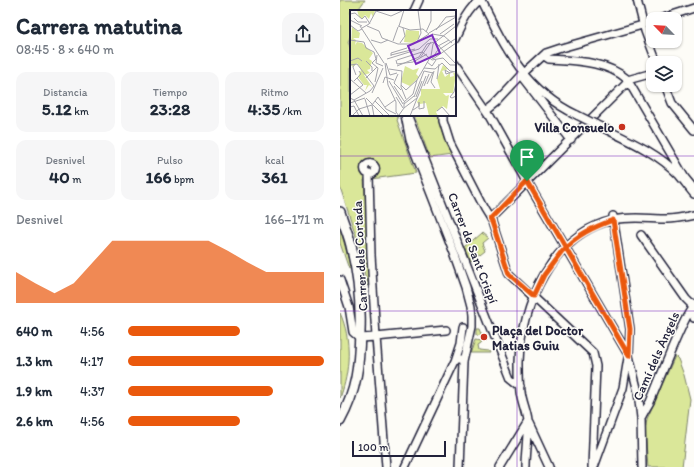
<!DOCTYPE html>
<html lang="es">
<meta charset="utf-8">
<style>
:root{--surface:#fff;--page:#f6f6f7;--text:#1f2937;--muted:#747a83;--accent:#ea580c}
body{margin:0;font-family:Itim,sans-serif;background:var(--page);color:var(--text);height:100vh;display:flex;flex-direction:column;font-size:15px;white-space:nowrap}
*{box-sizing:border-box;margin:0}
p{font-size:13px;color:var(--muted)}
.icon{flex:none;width:22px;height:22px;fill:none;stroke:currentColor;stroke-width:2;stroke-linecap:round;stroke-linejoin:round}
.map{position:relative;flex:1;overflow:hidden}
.drawer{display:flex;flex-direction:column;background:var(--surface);width:340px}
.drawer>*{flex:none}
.needle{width:26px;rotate:295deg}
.fabs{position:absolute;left:306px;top:12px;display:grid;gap:8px}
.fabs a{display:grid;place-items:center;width:36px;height:36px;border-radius:8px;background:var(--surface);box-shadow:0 1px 3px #0004;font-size:20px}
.scale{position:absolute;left:12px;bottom:10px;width:94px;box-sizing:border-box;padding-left:4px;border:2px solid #22223b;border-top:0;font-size:11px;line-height:14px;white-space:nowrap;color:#22223b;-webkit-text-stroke:3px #fdfcf7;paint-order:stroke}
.pin{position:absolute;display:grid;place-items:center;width:34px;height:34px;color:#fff;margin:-41px -17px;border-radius:50% 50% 50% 0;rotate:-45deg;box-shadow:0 0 4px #0007}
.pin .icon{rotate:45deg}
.round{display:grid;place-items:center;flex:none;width:42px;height:42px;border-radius:12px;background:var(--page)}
.headline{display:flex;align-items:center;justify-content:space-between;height:68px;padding:0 16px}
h1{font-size:22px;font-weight:800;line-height:30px}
.metrics{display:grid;grid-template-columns:repeat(3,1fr);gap:6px;height:68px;padding:4px 16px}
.metrics div{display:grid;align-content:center;border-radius:10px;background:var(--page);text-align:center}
.metrics b{font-size:17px;font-weight:800}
.metrics small{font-size:11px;font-weight:400}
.metrics p{font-size:11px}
.chart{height:112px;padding:8px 16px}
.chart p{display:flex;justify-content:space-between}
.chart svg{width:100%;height:72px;margin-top:4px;fill:var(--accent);opacity:.7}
ul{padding:0 16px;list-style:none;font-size:13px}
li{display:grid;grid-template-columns:64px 48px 1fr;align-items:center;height:30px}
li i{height:10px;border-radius:5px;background:var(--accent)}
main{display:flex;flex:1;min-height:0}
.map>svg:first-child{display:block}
.green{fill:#dae799;stroke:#7e846a}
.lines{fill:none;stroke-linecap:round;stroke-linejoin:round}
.minor-casing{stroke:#22223b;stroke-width:10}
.tertiary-casing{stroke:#22223b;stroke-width:12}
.minor{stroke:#fdfcf7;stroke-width:7}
.tertiary{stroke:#fdfcf7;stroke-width:9}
.minor-bridge-casing{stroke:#22223b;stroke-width:10;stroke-linecap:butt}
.minor-bridge{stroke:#fdfcf7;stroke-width:7}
.route-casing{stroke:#fff;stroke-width:8}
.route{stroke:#ea580c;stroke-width:5}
.grid{fill:none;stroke:#7b2cbf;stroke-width:1;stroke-opacity:0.55}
.poi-dot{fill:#c8321e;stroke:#fdfcf7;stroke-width:1.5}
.labels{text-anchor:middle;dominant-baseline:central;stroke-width:3;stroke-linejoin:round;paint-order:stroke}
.poi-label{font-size:13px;font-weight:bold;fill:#22223b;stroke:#fdfcf7;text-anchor:end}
.street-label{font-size:13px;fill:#22223b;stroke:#fdfcf7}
.inset-road{fill:none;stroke:#a5a5ac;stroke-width:1}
.view{fill:#7b2cbf;fill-opacity:0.15;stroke:#7b2cbf;stroke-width:2}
.inset-edge{fill:none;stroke:#22223b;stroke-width:2}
</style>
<main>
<section class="drawer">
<div class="headline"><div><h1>Carrera matutina</h1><p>08:45 · 8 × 640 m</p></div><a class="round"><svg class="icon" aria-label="share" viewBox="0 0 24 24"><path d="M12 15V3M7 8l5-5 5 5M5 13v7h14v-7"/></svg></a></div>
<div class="metrics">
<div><p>Distancia</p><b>5.12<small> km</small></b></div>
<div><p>Tiempo</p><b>23:28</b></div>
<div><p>Ritmo</p><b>4:35<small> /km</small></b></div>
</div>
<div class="metrics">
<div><p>Desnivel</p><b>40<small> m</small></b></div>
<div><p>Pulso</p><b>166<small> bpm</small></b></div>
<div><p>kcal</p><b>361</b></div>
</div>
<div class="chart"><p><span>Desnivel</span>166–171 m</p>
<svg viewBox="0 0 160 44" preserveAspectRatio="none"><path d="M0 44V25L10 32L20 38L30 32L40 19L50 6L60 6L70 6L80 6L90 6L100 6L110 12L120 19L130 25L140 25L150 25L160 25V44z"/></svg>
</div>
<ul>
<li><b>640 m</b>4:56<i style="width:57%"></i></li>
<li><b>1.3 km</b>4:17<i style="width:100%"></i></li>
<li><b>1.9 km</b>4:37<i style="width:74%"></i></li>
<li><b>2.6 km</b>4:56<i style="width:57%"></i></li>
</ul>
</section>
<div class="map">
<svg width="354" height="467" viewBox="0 0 354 467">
<rect width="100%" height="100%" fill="#fdfcf7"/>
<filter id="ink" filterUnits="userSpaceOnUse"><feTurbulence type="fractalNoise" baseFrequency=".025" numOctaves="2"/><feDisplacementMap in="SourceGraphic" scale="8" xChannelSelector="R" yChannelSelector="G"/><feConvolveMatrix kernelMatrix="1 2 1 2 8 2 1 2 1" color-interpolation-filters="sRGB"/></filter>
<g filter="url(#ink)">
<!-- green -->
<path class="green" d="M0,0H25L17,11H11V35L8,42L11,49V115H57L58,119L57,120L76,173L24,180L31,274L28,275V285L27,286L19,245L0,187Z
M74,115H99C100,130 105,142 112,155L90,158Z
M0,228L11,268L9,269L0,243Z
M142,233L148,238L142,243L145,251L131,262L125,248Z
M0,313C12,339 10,372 0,398Z
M137,328H140L144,338L141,343L138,345L139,350L148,351L149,353H131L136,339L142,340V335L137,334Z
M335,356L338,359L344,375L350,399L342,467H308L305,431L307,419Z"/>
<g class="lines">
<defs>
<path id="minor" d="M141,0C165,48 186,91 237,115
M297,0L305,31L317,63
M74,11L79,0
M320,19L354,8
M115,39C121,26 129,8 141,0
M206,53V57L209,59C236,61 266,61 287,79L345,178L354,189
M115,64L150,115L189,185L289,356
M183,78L231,140
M325,85L332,103L354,130
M147,110L157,102L182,75L206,53L221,48L313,22
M65,115L70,140L77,158L114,253L126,287L131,306L132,316V326L124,362L120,467
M103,115V121L110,143L144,209L152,222L169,274L253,353L256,366L252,467
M69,119L171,378L181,386
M255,124C283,138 316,151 339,175C344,181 349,188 354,194
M24.5 169a5.5 5.5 0 1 1 11 0a5.5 5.5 0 1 1-11 0Z
M29,174L31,255L36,337L106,330
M273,216L290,329L289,356L298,392L301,418L302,467
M150,219L291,79L313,73
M301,235L346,299L350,303L354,305
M0,280L9,307L13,332L20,338L36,337L46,467
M351,308L354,318
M115,361L121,343L123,327
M301,418C304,412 307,407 310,402C317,386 345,312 354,306
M189,424L209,467
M65,467L115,361L117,359H122L124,362
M160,467L187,423
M186,467C186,452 189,436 188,422C187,412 182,402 181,392C180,383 180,372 180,362C181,305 212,234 273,220C291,216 309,219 327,219C336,219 345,217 354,215
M254,467L283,388L288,358"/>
<path id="tertiary" d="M0,212C4,225 10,238 12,250C19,278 21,304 20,332C19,366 17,390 0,421"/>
</defs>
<!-- minor casing -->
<use href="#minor" class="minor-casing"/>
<!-- tertiary casing -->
<use href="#tertiary" class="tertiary-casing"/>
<!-- minor -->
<use href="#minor" class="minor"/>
<!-- tertiary -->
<use href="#tertiary" class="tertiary"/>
<defs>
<path id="minor-bridge" d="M237,115L255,124"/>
</defs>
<!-- minor-bridge casing -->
<use href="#minor-bridge" class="minor-bridge-casing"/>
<!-- minor-bridge -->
<use href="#minor-bridge" class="minor-bridge"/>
</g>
</g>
<g class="lines" filter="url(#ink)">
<defs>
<path id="route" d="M187,181L289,356L290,329L273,220C254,227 236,235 222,251L204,275L194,296L169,274L152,222L150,219L187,181"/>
</defs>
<!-- route casing -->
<use href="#route" class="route-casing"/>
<!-- route -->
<use href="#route" class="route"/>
</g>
<!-- grid -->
<path class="grid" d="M177,0V467M0,156H354M0,311H354"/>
<!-- markers -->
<g class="poi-dot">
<circle cx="282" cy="127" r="4"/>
<circle cx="144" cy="337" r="4"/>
</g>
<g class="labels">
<!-- poi labels -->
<g class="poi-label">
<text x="274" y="127">Villa Consuelo</text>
<text x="152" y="330" text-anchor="start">Plaça del Doctor<tspan x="152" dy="15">Matias Guiu</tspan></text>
</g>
<!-- street labels -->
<g class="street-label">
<text transform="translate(133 248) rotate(69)">Carrer de Sant Crispí</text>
<text transform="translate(20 256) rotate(-93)">Carrer dels Cortada</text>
<text transform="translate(316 356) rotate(-66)">Camí dels Àngels</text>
</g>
</g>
<!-- overview -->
<g transform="translate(10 10)">
<rect width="106" height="106" fill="#fdfcf7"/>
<path d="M7,0H31L25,1L23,7L21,3L19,9L15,5L12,9L9,7ZM2,17L10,23L9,28H3L6,30L5,35L7,32L12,33L23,43L19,49L22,51L20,59L17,60L20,63L14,65L22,77L19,75L15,81L17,75H14L8,67L11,60L7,53L3,57L0,54ZM56,20L69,21V28L64,33L54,32ZM93,55L98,59L92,61L95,67L100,63V67L104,66L103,62L106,64L103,83H93L96,86L99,85L97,99L93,96L86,102L88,106H79L76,93L70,94V97L67,92L71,85V79H90L87,69ZM55,56L63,60L69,58L66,64L69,67L60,76L51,72Z" fill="#dae799"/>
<path class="inset-road" d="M0,4L5,3L12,9L15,6L20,14M4,8L8,12H17M0,10L12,16M0,15L8,21L12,19M10,16L34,53M17,16L29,21L32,28L48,34H63L79,24M48,16L60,20L73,19L79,24M49,16L54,0M12,18L19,14L26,1L41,6L52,1M86,20L96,7L106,6M76,22L81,11V0M79,23L106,7L105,5M82,24L94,26L102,33M90,24L104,14M0,30L14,32L16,38L24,42L26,49L22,53L28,58L25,72M21,30L31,33L38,30M43,31L48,17M67,32L71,23L68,0M85,32L106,54M50,33L55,26L53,18M88,36L99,30M27,45L26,53L33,56M41,45L65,39M41,46V43L57,38M70,48L81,32M37,49L69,39L80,29H88M82,49L87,41L105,29M83,49L106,33M46,50L47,54L63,52L77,44M47,50L72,42L82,50L93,48L100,55H106M0,51L8,48L12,51M16,51L22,57V61M77,52L82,56L86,50M35,53L38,75L46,92V102L49,106M36,53L40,65L47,63M5,54L3,57L6,65M0,55L7,54L24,76L20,81M47,56L69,47L77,34L85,32M74,58L85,59L92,53L100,61L106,62M39,59L52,61L51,77L56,89M84,61L81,72L85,78M100,63L95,60L96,64L99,63H100L102,62H103M48,64L44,73L51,80M16,68L27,57M0,69L16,83M87,69L89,54M4,71L11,64L9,61M39,71L53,94M33,73L35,67L44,70M106,73L104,82L100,87L102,88L106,86M77,74L83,62M51,75L56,80L67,70M44,76L54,91M74,76L79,64M22,83L33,58M0,85L13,75L7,68M46,87L53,98M64,87L74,61L83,63M66,87L72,71M0,88L4,90L20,81M16,88L34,106M15,89L20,106M4,90L13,106M25,91L40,106M0,93L15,88M54,94L64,86M0,97L4,96L9,106M35,97L45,90M54,98L67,88M63,100L69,96V92V99L74,98V91M87,101L92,97L100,106M49,105L54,98V92L63,84L67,70L81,46L83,34L106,16M2,106L9,99L22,95M24,106L22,95L28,87L36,99L46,104M60,106L76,66"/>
<path class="view" d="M82,25L90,43L66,54L58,36Z"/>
<rect width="106" height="106" class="inset-edge"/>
</g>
</svg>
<div class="fabs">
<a><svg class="needle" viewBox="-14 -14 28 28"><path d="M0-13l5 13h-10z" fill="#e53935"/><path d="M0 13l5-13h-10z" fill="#747a83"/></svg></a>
<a><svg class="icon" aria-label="layers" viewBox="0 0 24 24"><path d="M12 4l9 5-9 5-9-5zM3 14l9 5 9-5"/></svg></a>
</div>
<div class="scale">100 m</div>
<div class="pin" style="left:187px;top:181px;background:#1e9e55"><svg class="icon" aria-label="arrive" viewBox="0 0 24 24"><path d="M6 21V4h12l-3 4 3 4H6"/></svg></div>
</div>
</main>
